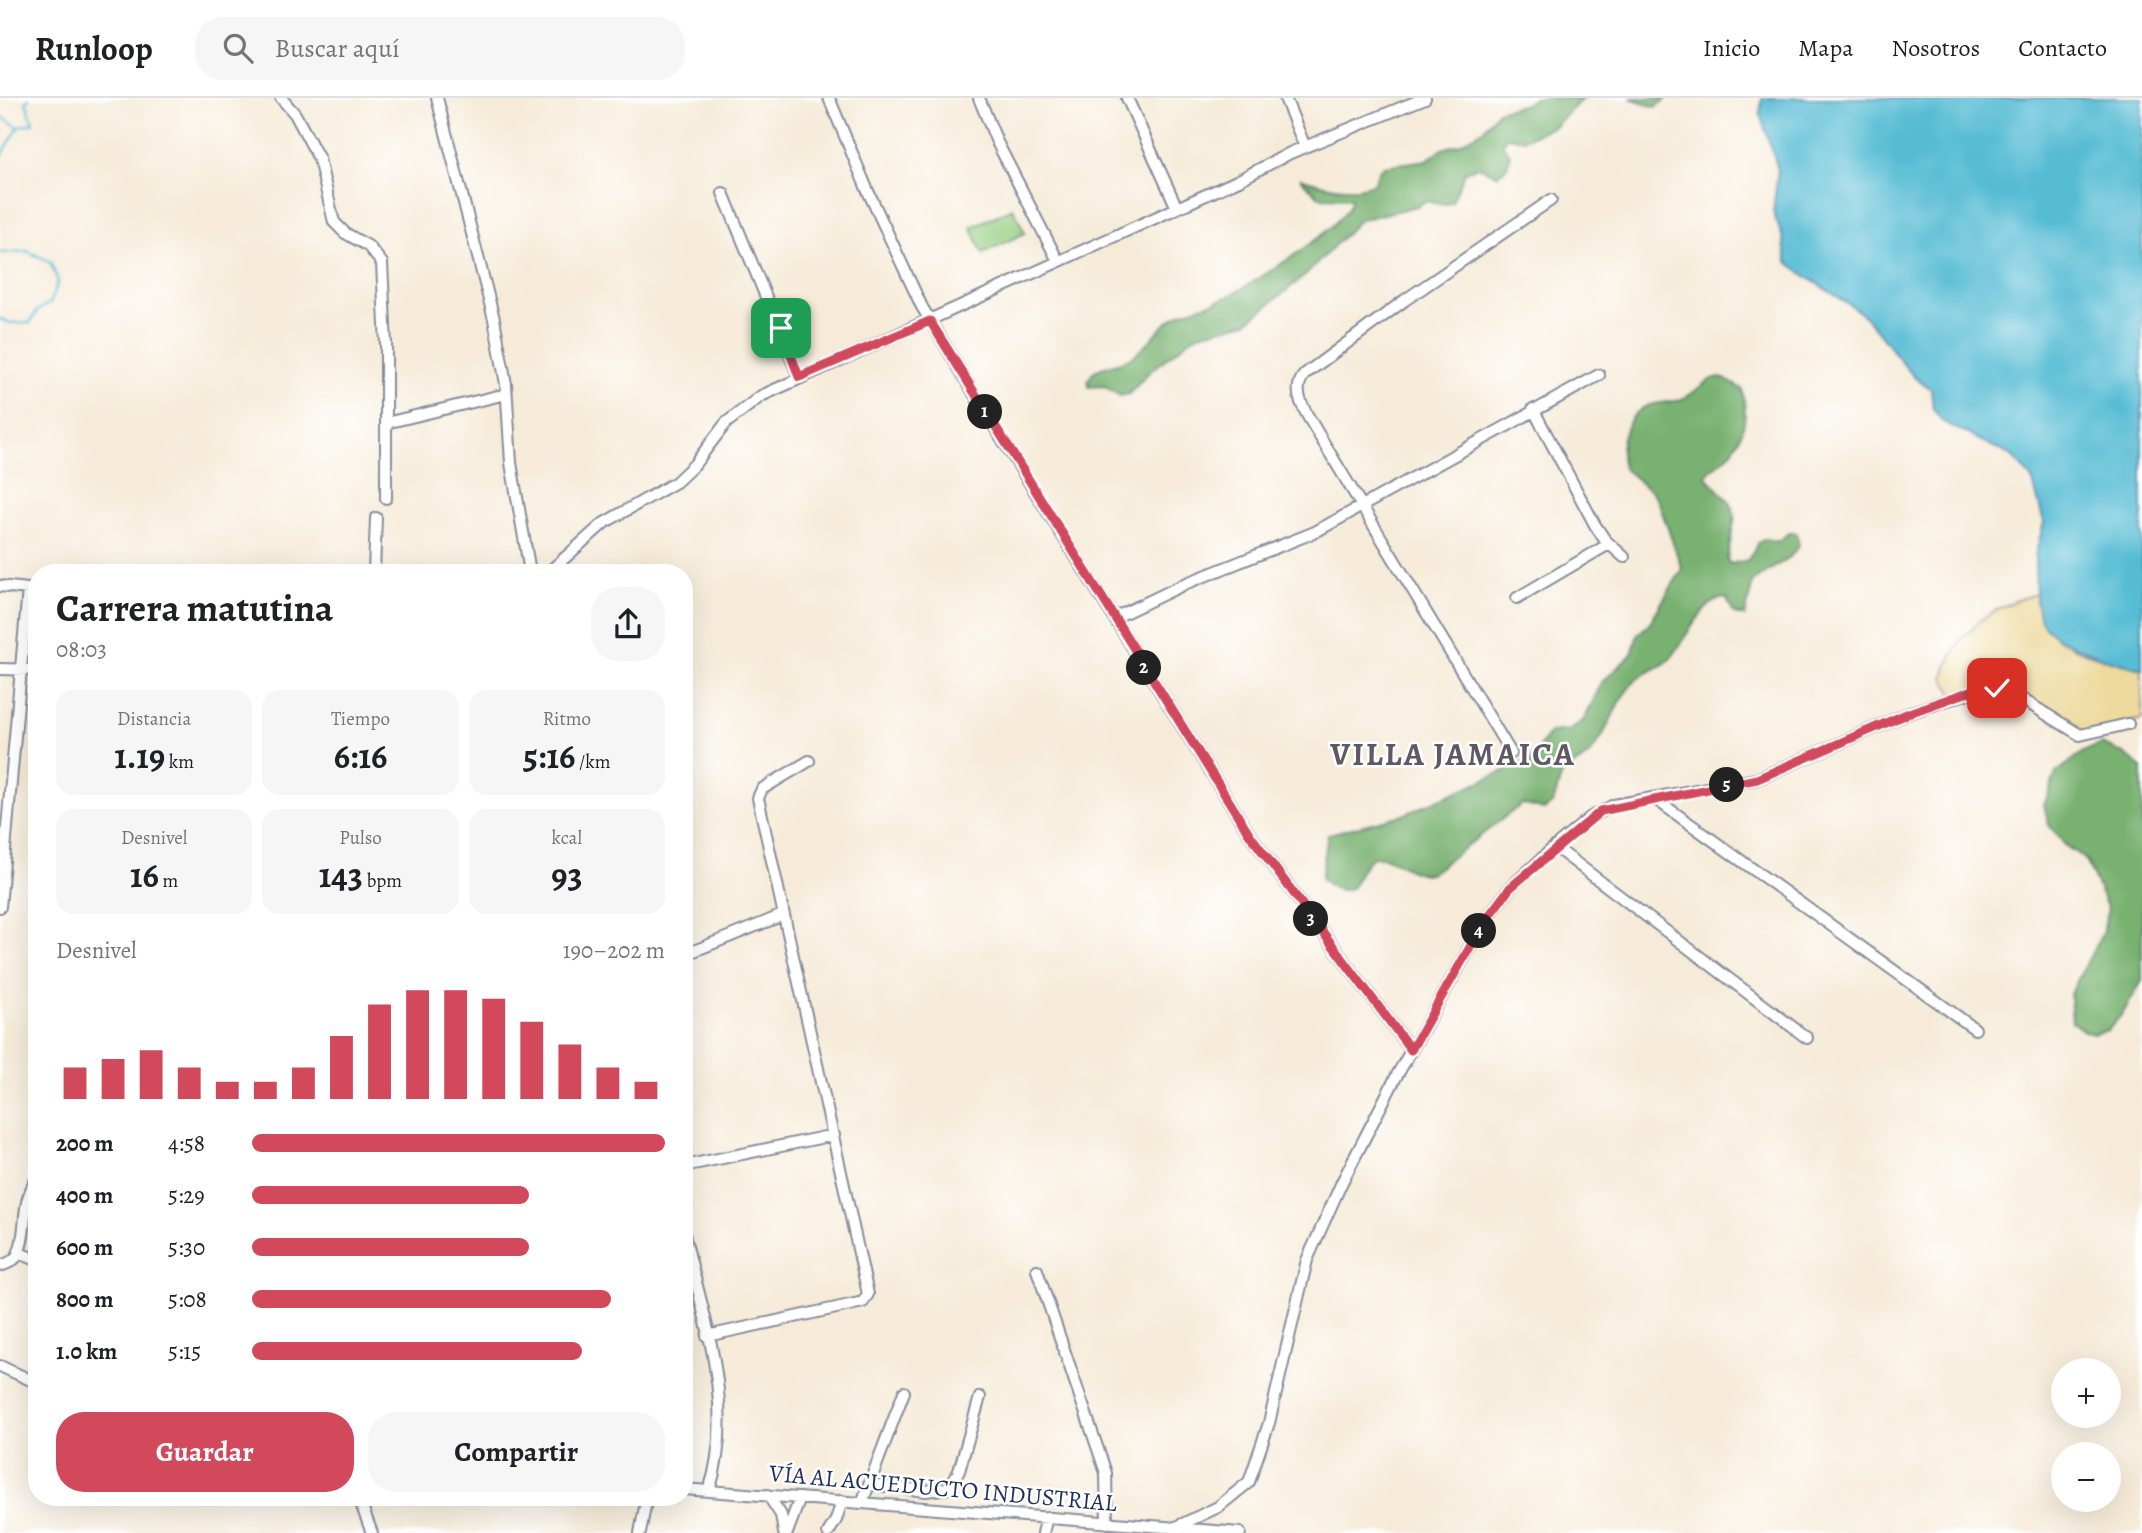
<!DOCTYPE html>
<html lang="es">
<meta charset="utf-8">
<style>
:root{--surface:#fff;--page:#f6f6f6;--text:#202124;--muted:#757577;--line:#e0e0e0;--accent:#d1495b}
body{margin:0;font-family:Alegreya,serif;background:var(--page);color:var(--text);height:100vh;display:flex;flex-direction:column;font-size:26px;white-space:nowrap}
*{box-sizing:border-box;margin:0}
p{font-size:23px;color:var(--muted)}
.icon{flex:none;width:38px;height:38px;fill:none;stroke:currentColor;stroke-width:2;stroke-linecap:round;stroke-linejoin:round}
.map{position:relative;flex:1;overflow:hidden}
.drawer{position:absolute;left:28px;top:466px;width:665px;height:942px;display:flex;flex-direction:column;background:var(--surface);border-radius:28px;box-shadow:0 7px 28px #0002}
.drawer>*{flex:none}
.buttons{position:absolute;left:2051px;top:1260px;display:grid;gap:14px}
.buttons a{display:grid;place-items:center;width:70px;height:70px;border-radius:50%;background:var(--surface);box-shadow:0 7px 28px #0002;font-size:35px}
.pin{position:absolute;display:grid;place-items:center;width:60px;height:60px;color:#fff;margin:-30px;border-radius:14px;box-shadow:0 4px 10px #0006}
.km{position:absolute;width:35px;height:35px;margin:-18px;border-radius:50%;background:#222;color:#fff;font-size:19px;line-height:35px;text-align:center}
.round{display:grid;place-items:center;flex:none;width:74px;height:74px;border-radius:28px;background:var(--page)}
.overview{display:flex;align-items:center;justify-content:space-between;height:119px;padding:0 28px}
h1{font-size:38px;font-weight:700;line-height:52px}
.stats{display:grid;grid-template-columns:repeat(3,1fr);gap:10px;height:119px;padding:7px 28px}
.stats div{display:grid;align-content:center;border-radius:18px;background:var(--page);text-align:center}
.stats b{font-size:35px;font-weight:700}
.stats small{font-size:19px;font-weight:400}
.stats p{font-size:19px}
.chart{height:196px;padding:14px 28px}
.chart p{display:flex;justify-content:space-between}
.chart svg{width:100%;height:126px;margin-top:7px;stroke:var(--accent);stroke-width:6}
.cta{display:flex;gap:14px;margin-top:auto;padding:14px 28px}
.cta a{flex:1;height:80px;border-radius:28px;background:var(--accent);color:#fff;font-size:28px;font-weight:700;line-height:80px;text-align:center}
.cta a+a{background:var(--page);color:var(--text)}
ul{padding:0 28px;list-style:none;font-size:23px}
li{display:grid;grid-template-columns:112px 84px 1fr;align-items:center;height:52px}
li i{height:18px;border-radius:9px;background:var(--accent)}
header{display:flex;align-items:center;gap:42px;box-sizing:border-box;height:98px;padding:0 35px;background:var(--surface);border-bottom:2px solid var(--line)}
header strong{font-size:33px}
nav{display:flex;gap:38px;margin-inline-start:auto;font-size:24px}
.search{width:490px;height:63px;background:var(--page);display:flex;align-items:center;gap:18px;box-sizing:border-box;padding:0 24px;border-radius:28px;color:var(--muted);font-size:26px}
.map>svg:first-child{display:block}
.green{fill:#96ce81;stroke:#587e70;stroke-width:2}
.forest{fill:#78b16f;stroke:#4a7066;stroke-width:2}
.sand{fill:#eeda9e;stroke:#84847e;stroke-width:2}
.water{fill:#56bcd4;stroke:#387699;stroke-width:2}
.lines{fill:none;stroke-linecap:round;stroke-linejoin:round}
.stream{stroke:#56bcd4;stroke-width:2.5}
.street-casing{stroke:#888d9b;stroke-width:14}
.street{stroke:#fff;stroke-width:10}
.route-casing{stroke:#fff;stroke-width:14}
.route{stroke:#d1495b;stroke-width:9}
.labels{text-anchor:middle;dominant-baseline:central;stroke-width:5;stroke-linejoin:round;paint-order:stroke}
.street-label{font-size:24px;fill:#1b2f5e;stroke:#fff}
.district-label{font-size:32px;font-weight:bold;letter-spacing:2px;fill:#5e5964;stroke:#fff}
</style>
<header>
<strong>Runloop</strong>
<div class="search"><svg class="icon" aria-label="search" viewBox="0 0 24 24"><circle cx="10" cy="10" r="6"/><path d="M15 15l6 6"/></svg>Buscar aquí</div>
<nav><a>Inicio</a><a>Mapa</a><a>Nosotros</a><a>Contacto</a></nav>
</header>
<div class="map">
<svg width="2142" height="1435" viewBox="0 0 2142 1435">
<rect width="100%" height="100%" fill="#fff"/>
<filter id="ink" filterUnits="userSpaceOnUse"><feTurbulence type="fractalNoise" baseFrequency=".0143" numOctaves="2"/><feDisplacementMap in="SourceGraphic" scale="14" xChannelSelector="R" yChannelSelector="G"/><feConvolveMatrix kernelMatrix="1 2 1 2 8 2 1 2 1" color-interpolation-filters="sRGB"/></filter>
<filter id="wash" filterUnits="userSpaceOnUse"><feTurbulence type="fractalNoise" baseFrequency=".00686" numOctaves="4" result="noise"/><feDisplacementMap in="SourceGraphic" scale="28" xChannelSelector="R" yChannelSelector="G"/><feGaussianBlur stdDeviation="1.57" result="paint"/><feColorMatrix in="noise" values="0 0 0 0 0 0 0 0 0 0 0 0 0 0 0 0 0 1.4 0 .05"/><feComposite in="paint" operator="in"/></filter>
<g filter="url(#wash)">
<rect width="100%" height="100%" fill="#f6ebd8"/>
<!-- green -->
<path class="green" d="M1013,110L1025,135L983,155L971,129Z"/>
<!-- forest -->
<path class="forest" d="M1534,0H1583L1555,28L1524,41L1506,39L1502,46L1510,56L1507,69L1497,77L1478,68L1465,74L1452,104L1443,107L1426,103L1417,108L1359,122L1307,176L1247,224L1196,237L1149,274L1129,296L1120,298L1104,288L1089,289L1088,284L1093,274C1105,267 1121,266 1133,258C1150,247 1160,226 1181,215C1194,209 1209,207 1222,201C1246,190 1352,126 1351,100L1319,99L1300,80C1322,87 1355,97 1375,84L1378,73L1384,68L1427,62L1442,51L1459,46L1483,32L1498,13L1525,6Z
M1630,0H1668L1655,9Z
M1721,279L1742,291C1749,319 1743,344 1722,363C1716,369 1709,371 1706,378L1730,404L1735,418L1727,461L1730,466L1748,462L1758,445L1765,441L1778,443L1789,435H1796L1799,447L1790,459L1753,483L1745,518L1734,516L1727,501C1708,495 1684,542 1674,556C1664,571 1647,571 1635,583C1615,603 1609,633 1592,653C1583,664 1572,667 1562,676L1553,705L1544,712L1522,706L1430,776C1408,778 1385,749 1369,762C1361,769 1358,782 1351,790C1337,795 1331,789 1321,780L1328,736L1403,717L1530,662L1550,634L1570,632L1584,622L1602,584L1632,556L1638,536L1649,526L1682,471L1659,405L1653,395L1623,370C1617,349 1625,318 1647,308C1659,303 1673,306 1684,300C1699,293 1705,280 1721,279Z
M2101,646L2123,655L2142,670V883L2123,915L2108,932L2093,936L2084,933L2072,924L2070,896L2102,836L2108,811L2086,762L2066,748L2049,727L2044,707L2056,675L2083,654Z"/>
<!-- sand -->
<path class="sand" d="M2036,496C2036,548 2101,561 2142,571V621L2080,637L1997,590L1954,599L1944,579C1956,533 1992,508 2036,496Z"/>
<!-- water -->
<path class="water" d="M1762,0H2142V571L2108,562L2060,542L2045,529L2039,518L2036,502L2035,458L2044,424L2032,381L2012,358L1943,324L1933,311L1931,291C1902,274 1887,239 1862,216C1838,196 1809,184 1787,163L1783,140L1773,114L1778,71L1760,16Z"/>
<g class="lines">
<!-- stream -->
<path class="stream" d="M0,18L18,29L33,25L26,4L29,0
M0,60L18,30
M0,155L27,153L50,164L58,183L51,204L37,213L30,225H11L0,221"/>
</g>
</g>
<g filter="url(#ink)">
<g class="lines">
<defs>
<path id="street" d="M281,0L295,16L319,61L334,124L345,135L368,148L382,165L386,247V400
M437,0L494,221L506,286L511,365L530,474
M829,0L867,91L922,209L984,312L1250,737L1411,952
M979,0L997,44L1058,163
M1127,0L1177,110
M1285,0L1305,49
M723,95L799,279
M1533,311L1595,427L1605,442L1624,459
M386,325L506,296
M374,474L376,420
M549,474L604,425L676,384L694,367L726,325L761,298L1239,82L1290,55L1425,0
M0,488L37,492
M1517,500L1609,446
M1114,520L1187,485L1315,434L1599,277
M0,571L37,572
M1511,655L1316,332C1307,316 1289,293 1305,276L1405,202L1551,102
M1654,700L1975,931
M1555,749L1807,940
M0,809L28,491
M684,857L783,817
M684,1068L834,1037
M684,1136C703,1218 737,1309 709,1393
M19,1155L37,1162
M0,1168C7,1166 15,1163 18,1156C29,1132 19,1107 37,1081
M1037,1172L1106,1375L1107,1425
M707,1238L850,1207L863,1204L868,1196L758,700L762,691L809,663
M0,1268L37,1285
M869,1386L926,1393L949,1390L959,1373L980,1299
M684,1391L1240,1435
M768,1397L781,1417L784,1435
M358,1398L372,1435
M862,1405L904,1294
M1174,1430L1218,1409L1249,1384L1269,1325L1307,1162L1342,1084L1396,979L1485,823L1510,790L1549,754L1591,719L1614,707L1757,681L1909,615L1986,589L2009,593L2080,637L2128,626
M640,1435L647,1398
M787,1435L800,1400
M828,1435L836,1422L842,1403
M1043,1435L1047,1419"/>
</defs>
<!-- street casing -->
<use href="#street" class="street-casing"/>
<!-- street -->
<use href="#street" class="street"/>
</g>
</g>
<g class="lines" filter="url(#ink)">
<defs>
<path id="route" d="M781,230L799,279L930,223L1250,737L1411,952L1485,823L1510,790L1601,713L1757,681L1909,615L1974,592L1997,590"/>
</defs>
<!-- route casing -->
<use href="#route" class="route-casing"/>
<!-- route -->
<use href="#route" class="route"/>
</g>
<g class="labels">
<!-- street labels -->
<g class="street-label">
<text transform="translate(943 1390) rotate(5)">VÍA AL ACUEDUCTO INDUSTRIAL</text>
</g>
<!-- district labels -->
<g class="district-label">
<text x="1453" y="656">VILLA JAMAICA</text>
</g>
</g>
</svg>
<div class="buttons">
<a>+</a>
<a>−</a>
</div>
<div class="pin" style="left:781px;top:230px;background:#1e9e55"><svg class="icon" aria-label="arrive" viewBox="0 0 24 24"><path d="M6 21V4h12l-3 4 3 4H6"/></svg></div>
<div class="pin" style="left:1997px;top:590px;background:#d93025"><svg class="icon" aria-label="check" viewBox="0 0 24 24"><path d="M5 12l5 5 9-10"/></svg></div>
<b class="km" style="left:985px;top:314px">1</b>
<b class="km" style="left:1144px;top:570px">2</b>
<b class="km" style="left:1311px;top:821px">3</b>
<b class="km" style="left:1479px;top:833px">4</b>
<b class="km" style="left:1727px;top:687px">5</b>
<section class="drawer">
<div class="overview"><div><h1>Carrera matutina</h1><p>08:03</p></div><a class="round"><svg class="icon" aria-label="share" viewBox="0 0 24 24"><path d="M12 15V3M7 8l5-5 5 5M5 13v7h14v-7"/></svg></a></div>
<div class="stats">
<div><p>Distancia</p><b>1.19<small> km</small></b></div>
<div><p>Tiempo</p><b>6:16</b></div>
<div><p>Ritmo</p><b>5:16<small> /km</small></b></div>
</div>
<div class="stats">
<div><p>Desnivel</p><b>16<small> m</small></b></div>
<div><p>Pulso</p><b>143<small> bpm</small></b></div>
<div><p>kcal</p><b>93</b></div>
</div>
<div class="chart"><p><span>Desnivel</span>190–202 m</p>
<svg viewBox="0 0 160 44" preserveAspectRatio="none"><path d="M5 44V33M15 44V30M25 44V27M35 44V33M45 44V38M55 44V38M65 44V33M75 44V22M85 44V11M95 44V6M105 44V6M115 44V9M125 44V17M135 44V25M145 44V33M155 44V38"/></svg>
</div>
<ul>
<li><b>200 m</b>4:58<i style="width:100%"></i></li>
<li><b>400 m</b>5:29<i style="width:67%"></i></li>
<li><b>600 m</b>5:30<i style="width:67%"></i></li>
<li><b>800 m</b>5:08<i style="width:87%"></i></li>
<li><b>1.0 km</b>5:15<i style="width:80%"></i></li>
</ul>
<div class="cta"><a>Guardar</a><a>Compartir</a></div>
</section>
</div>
